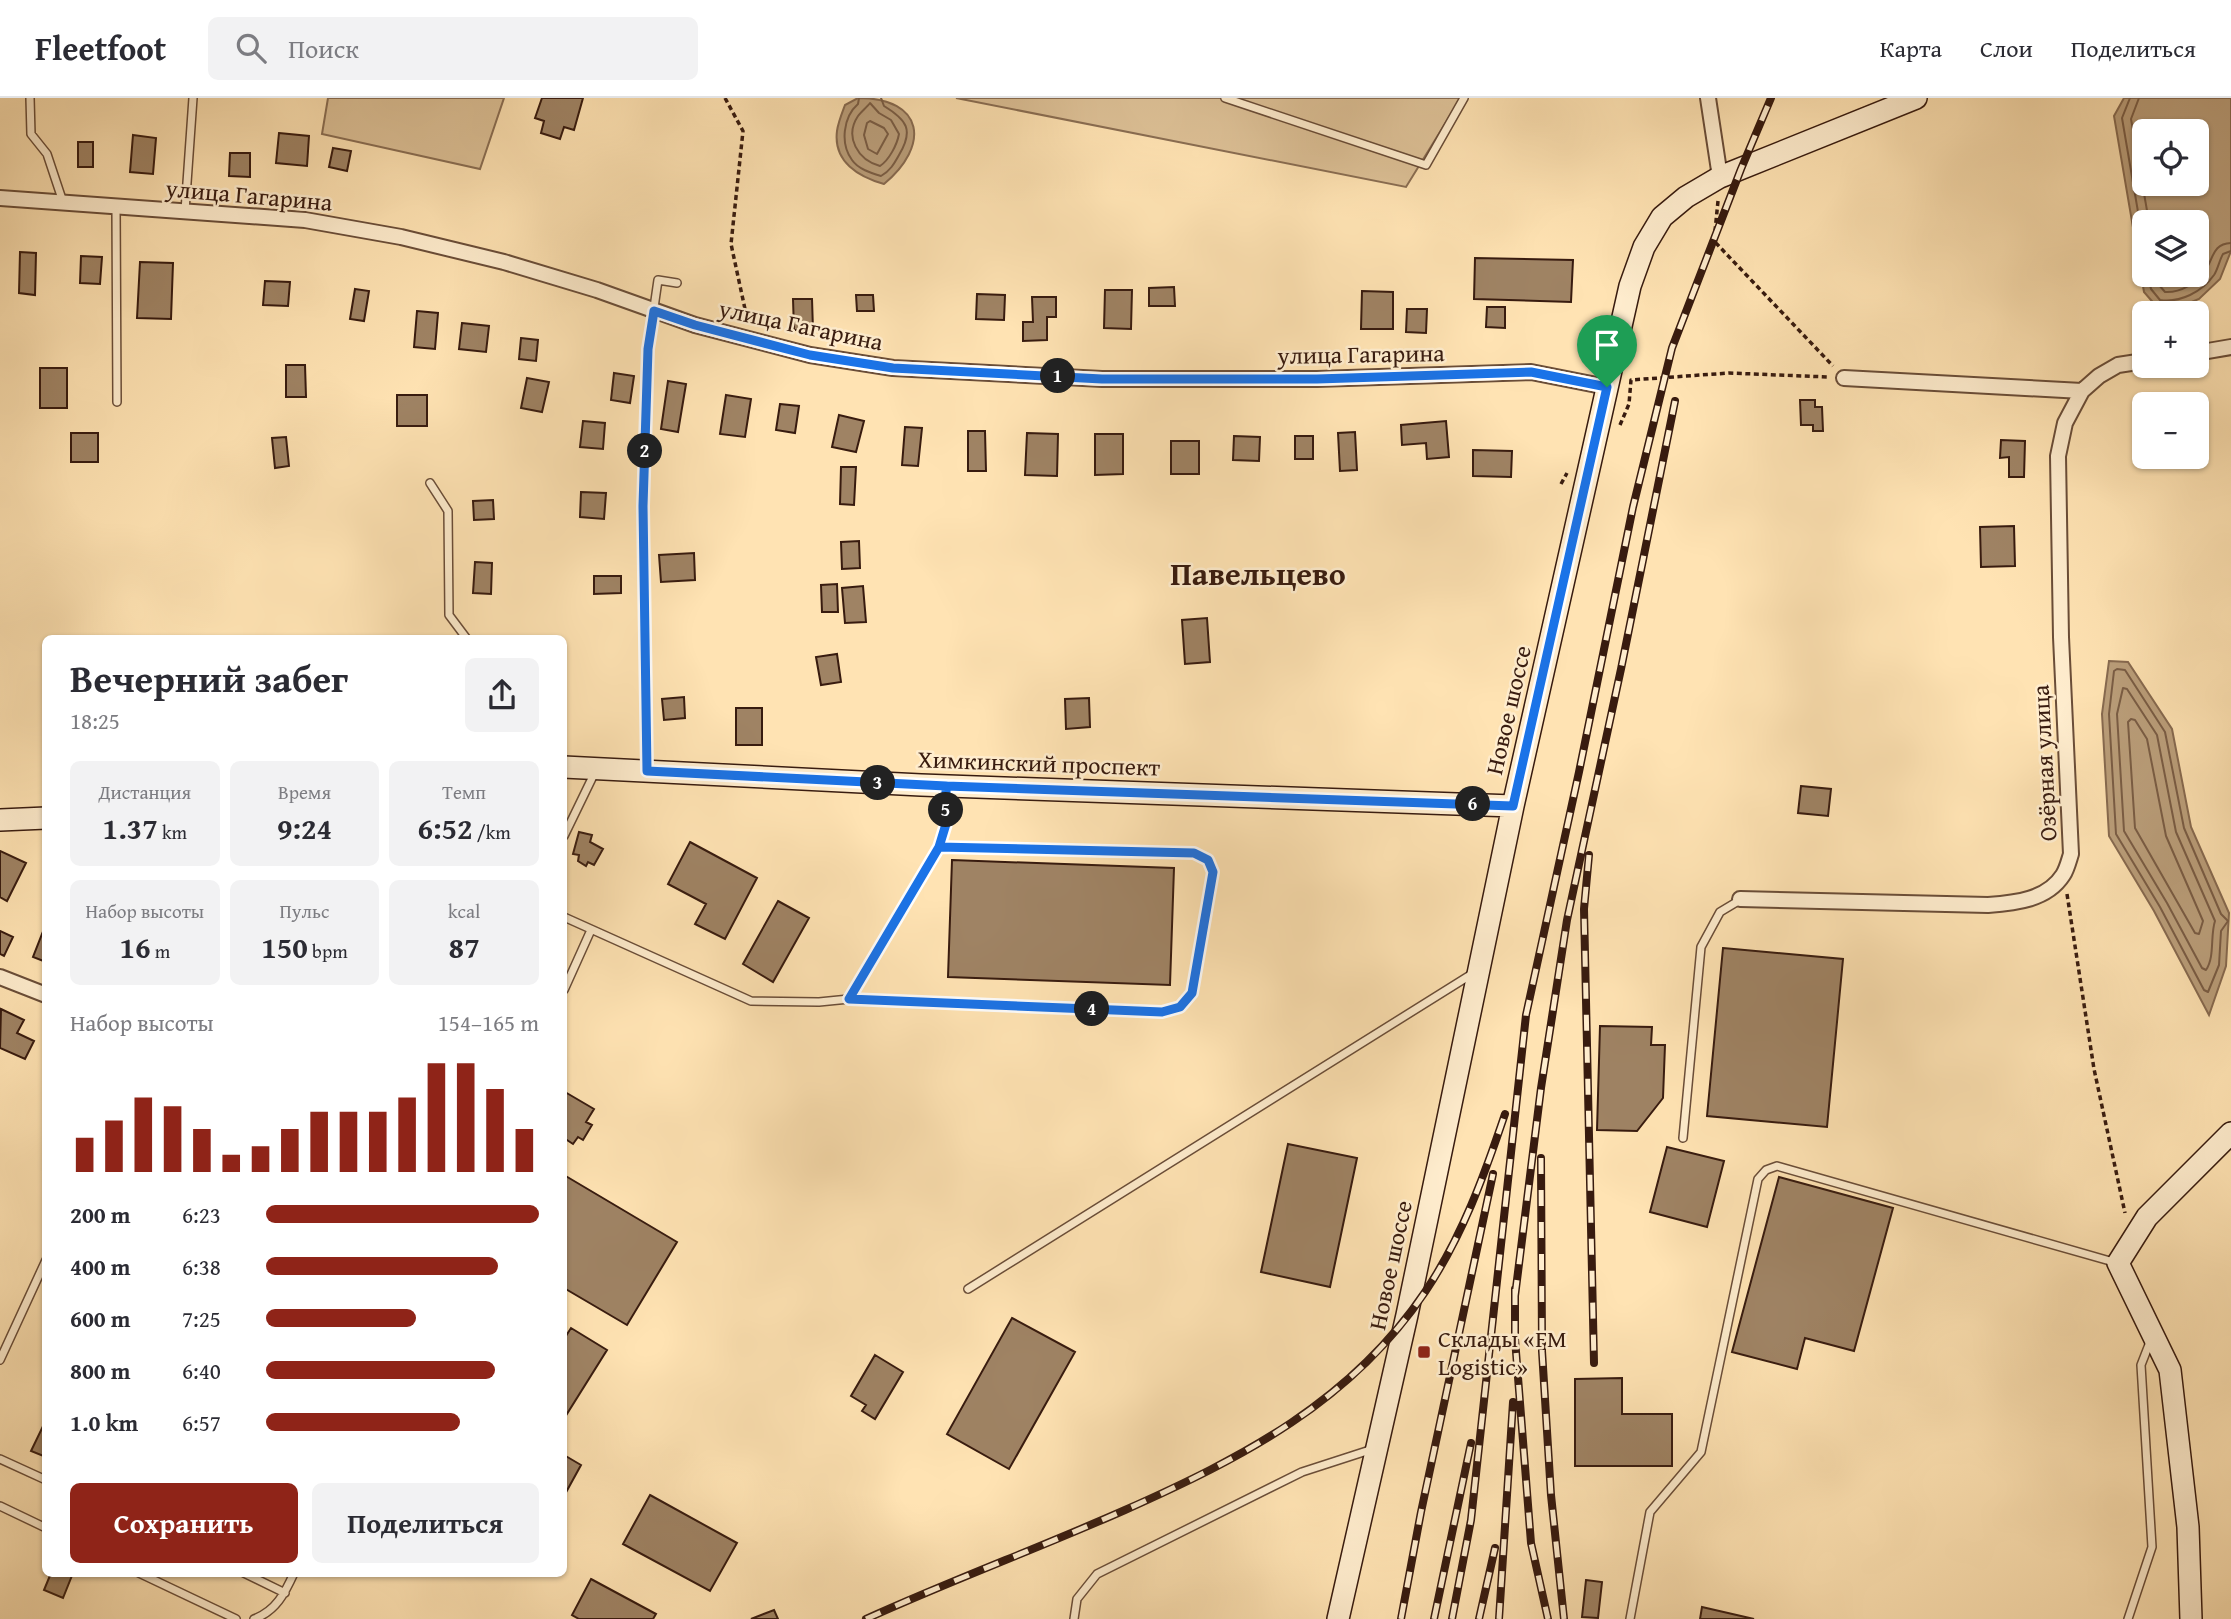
<!DOCTYPE html>
<html lang="ru">
<meta charset="utf-8">
<style>
:root{--surface:#fff;--page:#f2f2f3;--text:#2b2b33;--muted:#7c7c81;--line:#e1e1e2;--accent:#8f2418}
body{margin:0;font-family:"Gentium Book Plus",serif;background:var(--page);color:var(--text);height:100vh;display:flex;flex-direction:column;font-size:26px;white-space:nowrap}
*{box-sizing:border-box;margin:0}
p{font-size:23px;color:var(--muted)}
.icon{flex:none;width:38px;height:38px;fill:none;stroke:currentColor;stroke-width:2;stroke-linecap:round;stroke-linejoin:round}
.map{position:relative;flex:1;overflow:hidden}
.drawer{position:absolute;left:42px;top:537px;width:525px;height:942px;display:flex;flex-direction:column;background:var(--surface);border-radius:10px;box-shadow:0 2px 5px #0004}
.drawer>*{flex:none}
.fabs{position:absolute;left:2132px;top:21px;display:grid;gap:14px}
.fabs a{display:grid;place-items:center;width:77px;height:77px;border-radius:10px;background:var(--surface);box-shadow:0 2px 5px #0004;font-size:35px}
.pin{position:absolute;display:grid;place-items:center;width:60px;height:60px;color:#fff;margin:-72px -30px;border-radius:50% 50% 50% 0;rotate:-45deg;box-shadow:0 0 7px #0007}
.pin .icon{rotate:45deg}
.km{position:absolute;width:35px;height:35px;margin:-18px;border-radius:50%;background:#222;color:#fff;font-size:19px;line-height:35px;text-align:center}
.round{display:grid;place-items:center;flex:none;width:74px;height:74px;border-radius:10px;background:var(--page)}
.headline{display:flex;align-items:center;justify-content:space-between;height:119px;padding:0 28px}
h1{font-size:38px;font-weight:600;line-height:52px}
.figures{display:grid;grid-template-columns:repeat(3,1fr);gap:10px;height:119px;padding:7px 28px}
.figures div{display:grid;align-content:center;border-radius:10px;background:var(--page);text-align:center}
.figures b{font-size:30px;font-weight:600}
.figures small{font-size:19px;font-weight:400}
.figures p{font-size:19px}
.chart{height:196px;padding:14px 28px}
.chart p{display:flex;justify-content:space-between}
.chart svg{width:100%;height:126px;margin-top:7px;stroke:var(--accent);stroke-width:6}
.primary-button{display:flex;gap:14px;margin-top:auto;padding:14px 28px}
.primary-button a{flex:1;height:80px;border-radius:10px;background:var(--accent);color:#fff;font-size:28px;font-weight:600;line-height:80px;text-align:center}
.primary-button a+a{background:var(--page);color:var(--text)}
ul{padding:0 28px;list-style:none;font-size:23px}
li{display:grid;grid-template-columns:112px 84px 1fr;align-items:center;height:52px}
li i{height:18px;border-radius:9px;background:var(--accent)}
header{display:flex;align-items:center;gap:42px;box-sizing:border-box;height:98px;padding:0 35px;background:var(--surface);border-bottom:2px solid var(--line)}
header strong{font-size:33px}
nav{display:flex;gap:38px;margin-inline-start:auto;font-size:24px}
.search{width:490px;height:63px;background:var(--page);display:flex;align-items:center;gap:18px;box-sizing:border-box;padding:0 24px;border-radius:10px;color:var(--muted);font-size:26px}
.map>svg:first-child{display:block}
.green{fill:#ddc197;stroke:#8a6e53;stroke-width:2}
.water{fill:#bb9f7b;stroke:#876a50;stroke-width:2;fill-rule:evenodd}
.lines{fill:none;stroke-linecap:round;stroke-linejoin:round}
.shore{stroke:#7a5d45;stroke-width:2}
.building{fill:#9f8364;stroke:#381b0f;stroke-width:2}
.lane-casing{stroke:#6a4d38;stroke-width:10}
.street-casing{stroke:#6a4d38;stroke-width:18}
.secondary-casing{stroke:#381b0f;stroke-width:24}
.path{stroke:#381b0f;stroke-width:3.5;stroke-dasharray:5 3.5;stroke-linecap:butt}
.lane{stroke:#ffedce;stroke-width:7}
.street{stroke:#ffedce;stroke-width:14}
.secondary{stroke:#ffedce;stroke-width:21}
.rail-casing{stroke:#381b0f;stroke-width:8}
.rail{stroke:#ffedce;stroke-width:5;stroke-dasharray:16;stroke-linecap:butt}
.route-casing{stroke:#fff;stroke-width:14}
.route{stroke:#1a73e8;stroke-width:9}
.poi-dot{fill:#8f2418;stroke:#ffedce;stroke-width:2.5}
.labels{text-anchor:middle;dominant-baseline:central;stroke-width:5;stroke-linejoin:round;paint-order:stroke}
.street-label{font-size:24px;fill:#381b0f;stroke:#ffedce}
.poi-label{font-size:24px;fill:#381b0f;stroke:#ffedce;text-anchor:start}
.district-label{font-size:32px;font-weight:bold;fill:#381b0f;stroke:#ffedce}
</style>
<header>
<strong>Fleetfoot</strong>
<div class="search"><svg class="icon" aria-label="search" viewBox="0 0 24 24"><circle cx="10" cy="10" r="6"/><path d="M15 15l6 6"/></svg>Поиск</div>
<nav><a>Карта</a><a>Слои</a><a>Поделиться</a></nav>
</header>
<div class="map">
<svg width="2231" height="1521" viewBox="0 0 2231 1521">
<rect width="100%" height="100%" fill="#ffe3b3"/>
<filter id="stains"><feTurbulence type="fractalNoise" baseFrequency=".00286" numOctaves="4"/><feColorMatrix values="0 0 0 0 .2 0 0 0 0 .09 0 0 0 0 .02 0 0 0 .5 -.17"/></filter>
<radialGradient id="worn" r=".72"><stop offset=".6" stop-color="#630" stop-opacity="0"/><stop offset="1" stop-color="#630" stop-opacity=".3"/></radialGradient>
<!-- green -->
<path class="green" d="M328,0H504L480,71L322,36Z
M956,0H1461L1406,89Z"/>
<!-- water -->
<path class="water" d="M858,0C925,0 930,48 884,86C859,79 833,64 837,33C838,25 842,15 845,7Z
M2124,0H2231V153L2220,181L2199,201L2177,210L2157,209L2144,194L2114,18ZM2144,33H2196V86H2144ZM2144,124H2196V177H2144Z
M2109,563L2128,564L2172,631L2191,729L2229,815L2226,868L2209,917L2154,813L2109,738L2102,616Z"/>
<g class="lines">
<!-- shore -->
<path class="shore" d="M859,0L858,6C843,19 840,46 852,62C858,71 871,75 881,78C890,73 894,66 899,57C914,32 907,22 884,8L881,0
M2130,0L2122,20L2144,149
M2139,0L2131,21L2149,124
M870,5L879,15L891,22L899,36C897,47 889,62 880,68C858,62 844,39 858,18C861,14 867,9 870,5Z
M870,23L884,30L888,36L877,56L868,51L864,37L867,25Z
M2148,177L2151,191L2160,202C2180,205 2202,194 2214,177C2218,171 2219,163 2223,156L2231,153
M2157,177L2159,187L2165,194C2181,195 2196,185 2205,173C2214,160 2212,146 2231,145
M2117,571L2125,572L2165,634L2184,730L2221,816L2228,823L2221,833L2219,867L2208,894L2204,892L2160,809L2116,736L2109,616L2114,573Z
M2123,590L2127,591L2157,637L2176,734L2215,823C2210,838 2215,859 2206,872L2202,870L2167,805L2124,733L2117,616Z
M2131,621L2135,622L2147,641L2166,738L2203,823L2199,836L2195,835L2135,730L2128,624Z"/>
</g>
<!-- building -->
<path class="building" d="M542,0H583L574,32L564,29L560,41L541,35L544,23L535,20Z
M279,35L309,38L307,68L276,65Z
M133,37L156,40L153,76L130,74Z
M78,44H93V69H78Z
M333,50L351,53L347,73L329,69Z
M230,55H250V79L229,78Z
M20,154L36,155L35,197L19,195Z
M81,158L102,159L100,186L80,185Z
M1475,160L1573,162L1571,204L1474,201Z
M140,164L173,165L171,221L137,220Z
M265,183L290,184L288,208L263,207Z
M1174,189L1175,208H1149V190Z
M355,191L369,193L364,223L350,221Z
M1105,192H1132L1131,231L1104,230Z
M1362,193L1393,194V231H1361Z
M977,196L1005,197L1004,222L976,221Z
M856,197H873L874,213H857Z
M1032,199H1056V219H1047V242L1023,243V224H1033Z
M793,201H812L813,232H794Z
M1487,209H1505V230L1486,229Z
M1407,211H1427L1426,235L1406,234Z
M417,213L438,215L435,251L414,249Z
M462,225L489,228L486,254L459,251Z
M521,240L538,242L536,263L519,261Z
M286,267H305L306,299H286Z
M40,270H67V310H40Z
M614,275L634,278L630,305L611,302Z
M527,280L549,284L542,314L521,310Z
M668,283L686,286L678,334L661,331Z
M397,297H427V328H397Z
M726,297L751,301L745,339L720,336Z
M1800,302H1815V309H1822L1823,333H1813V327H1801Z
M780,306L799,308L795,335L776,332Z
M839,317L864,323L856,354L832,349Z
M583,323L605,325L603,351L580,349Z
M1446,323L1449,359L1427,361L1426,345L1402,347L1401,327Z
M905,329L922,330L918,368L902,367Z
M968,333H985L986,373H968Z
M1355,334L1357,372L1340,373L1338,335Z
M71,335H98V364H71Z
M1027,335L1058,336L1057,378L1025,377Z
M1095,336H1123V376L1095,377Z
M1234,338L1260,339L1259,363L1233,362Z
M1295,338H1313V361H1295Z
M286,339L289,368L275,370L272,340Z
M2001,342L2025,343L2024,379H2009V359L2000,360Z
M1171,343H1199V376H1171Z
M1473,352L1512,353L1511,379L1473,378Z
M841,369H856L854,407L840,406Z
M581,394L606,395L604,421L580,419Z
M493,402L494,421L474,422L473,403Z
M2014,428L2015,468L1981,469L1980,429Z
M859,443L860,470L842,471L841,444Z
M694,455L695,482L661,484L659,457Z
M475,464L492,465L491,496L473,495Z
M594,478H621V495L594,496Z
M837,486L838,514H822L821,487Z
M863,488L866,524L845,525L842,490Z
M1207,520L1210,564L1185,566L1182,522Z
M837,556L841,584L821,587L816,559Z
M684,599L685,620L664,622L662,601Z
M1089,600L1090,629L1066,631L1065,601Z
M736,610H762V647H736Z
M1801,688L1831,691L1828,718L1798,715Z
M579,734L592,737L590,744L603,751L594,767L588,764L586,768L578,763L579,757L573,756Z
M690,744L757,780L725,841L695,826L706,806L668,786Z
M0,753L26,765L7,803L0,799Z
M952,762L1174,770L1170,887L948,879Z
M778,803L809,820L773,884L743,866Z
M44,831L46,832V864L33,859Z
M0,833L13,839L4,858L0,856Z
M1723,850L1843,861L1827,1029L1707,1018Z
M1,911L24,922L17,935L34,943L25,961L0,950Z
M1600,928L1652,929L1651,947H1665L1663,1000L1637,1033L1597,1032Z
M565,994L594,1011L586,1024L592,1027L583,1042L578,1039L573,1046L564,1040Z
M1288,1046L1357,1060L1330,1189L1261,1174Z
M1667,1049L1724,1063L1707,1129L1650,1114Z
M564,1077L677,1144L627,1227L564,1190Z
M1779,1079L1893,1110L1854,1253L1805,1240L1797,1271L1732,1254Z
M1012,1220L1075,1254L1009,1371L947,1336Z
M571,1230L607,1252L565,1319L564,1241Z
M875,1257L903,1274L875,1321L862,1313L866,1307L851,1298Z
M1622,1280V1316H1672V1368H1575V1281Z
M46,1322V1359L31,1353Z
M564,1357L581,1367L564,1398Z
M650,1397L737,1445L710,1493L623,1446Z
M51,1475H73L63,1500L44,1492Z
M591,1481L656,1516L653,1521H579L572,1517Z
M1586,1482L1602,1484L1598,1520L1582,1519Z
M1702,1509L1754,1521H1700Z
M774,1512L778,1521H751Z"/>
<g class="lines">
<defs>
<path id="lane" d="M30,0L31,36L47,56L63,104
M1225,0L1426,67L1464,0
M116,109L117,304
M185,113L193,0
M430,385L448,413L449,517L467,541
M647,672L643,408L648,251L658,182L677,185
M564,738L596,672
M564,819L751,903L819,904L849,901L1162,914L1180,909L1192,895L1213,774L1207,762L1194,755L939,749L946,726V689
M564,892L591,832
M849,901L939,749
M1683,1040L1701,849L1720,814L1740,802
M968,1191L1472,876
M0,1262L46,1162
M0,1361L46,1382
M0,1408L46,1430
M139,1475L236,1521
M244,1475L285,1495
M254,1521C276,1513 285,1495 294,1475
M1074,1521L1077,1501L1097,1476L1302,1374L1373,1351
M1630,1521L1650,1414L1701,1354L1758,1081L1766,1072L1777,1068L2117,1165
M2128,1521L2152,1449L2141,1267L2150,1244"/>
<path id="street" d="M1708,0L1720,79
M0,100L305,122L401,139L504,164L597,192L695,227L810,257L893,270L1102,281H1317L1531,274L1607,289
M2196,255L2231,249
M1844,280L2082,293
M1740,801L1988,807C2015,805 2047,802 2063,777C2067,771 2069,762 2071,756L2061,539L2058,358L2065,325L2082,293L2099,278L2118,267L2144,263
M0,879L46,897"/>
<path id="secondary" d="M564,669L921,687L1513,708
M0,722L46,720
M1338,1521L1407,1217L1513,708L1630,188L1644,149L1662,119L1686,99L1720,79L1916,0
M2191,1521L2188,1429L2170,1272L2118,1165L2147,1119L2231,1035"/>
</defs>
<!-- lane casing -->
<use href="#lane" class="lane-casing"/>
<!-- street casing -->
<use href="#street" class="street-casing"/>
<!-- secondary casing -->
<use href="#secondary" class="secondary-casing"/>
<!-- path -->
<path class="path" d="M725,0L743,33L731,146L748,225
M1718,103L1714,143L1833,268
M1620,327L1629,306L1631,282L1729,275L1828,279
M1561,386L1567,375
M2067,796L2094,971L2125,1115"/>
<!-- lane -->
<use href="#lane" class="lane"/>
<!-- street -->
<use href="#street" class="street"/>
<!-- secondary -->
<use href="#secondary" class="secondary"/>
<defs>
<path id="rail" d="M1589,757L1584,811L1594,1265
M1541,1060L1542,1253L1551,1397L1564,1521
M1515,1191V1241L1531,1445L1548,1521
M1515,1198L1541,990L1567,822L1621,571L1675,303
M866,1521C952,1482 1039,1450 1125,1412C1242,1360 1351,1304 1425,1194C1462,1139 1484,1078 1505,1016
M1401,1521L1421,1414L1493,1076
M1434,1521L1471,1345
M1452,1521L1471,1422L1526,917L1579,674L1633,409L1672,250L1741,71L1771,0
M1479,1521L1495,1450
M1499,1521L1513,1304"/>
</defs>
<!-- rail casing -->
<use href="#rail" class="rail-casing"/>
<!-- rail -->
<use href="#rail" class="rail"/>
</g>
<g class="lines">
<defs>
<path id="route" d="M1607,289L1531,274L1317,281H1102L893,270L810,257L695,227L654,213L648,251L643,408L647,673L946,688V726L939,749L849,901L1162,914L1180,909L1192,895L1213,774L1208,762L1194,755L939,749L946,726V688L1513,708L1607,289"/>
</defs>
<!-- route casing -->
<use href="#route" class="route-casing"/>
<!-- route -->
<use href="#route" class="route"/>
</g>
<!-- markers -->
<rect class="poi-dot" x="1417" y="1247" width="14" height="14" rx="3.5"/>
<g class="labels">
<!-- street labels -->
<g class="street-label">
<text transform="translate(249 97) rotate(5)">улица Гагарина</text>
<text transform="translate(801 227) rotate(12)">улица Гагарина</text>
<text transform="translate(1361 256) rotate(-1)">улица Гагарина</text>
<text transform="translate(1508 612) rotate(-77)">Новое шоссе</text>
<text transform="translate(1039 665) rotate(2)">Химкинский проспект</text>
<text transform="translate(2044 665) rotate(-93)">Озёрная улица</text>
<text transform="translate(1390 1167) rotate(-78)">Новое шоссе</text>
</g>
<!-- poi labels -->
<g class="poi-label">
<text x="1438" y="1240">Склады «FM<tspan x="1438" dy="28">Logistic»</tspan></text>
</g>
<!-- district labels -->
<g class="district-label">
<text x="1258" y="475">Павельцево</text>
</g>
</g>
<rect width="100%" height="100%" filter="url(#stains)"/>
<rect width="100%" height="100%" fill="url(#worn)"/>
</svg>
<div class="fabs">
<a><svg class="icon" aria-label="locate" viewBox="0 0 24 24"><circle cx="12" cy="12" r="6"/><path d="M12 2v4M12 18v4M2 12h4M18 12h4"/></svg></a>
<a><svg class="icon" aria-label="layers" viewBox="0 0 24 24"><path d="M12 4l9 5-9 5-9-5zM3 14l9 5 9-5"/></svg></a>
<a>+</a>
<a>−</a>
</div>
<div class="pin" style="left:1607px;top:289px;background:#1e9e55"><svg class="icon" aria-label="arrive" viewBox="0 0 24 24"><path d="M6 21V4h12l-3 4 3 4H6"/></svg></div>
<b class="km" style="left:1058px;top:278px">1</b>
<b class="km" style="left:645px;top:353px">2</b>
<b class="km" style="left:878px;top:685px">3</b>
<b class="km" style="left:1092px;top:911px">4</b>
<b class="km" style="left:946px;top:712px">5</b>
<b class="km" style="left:1473px;top:706px">6</b>
<section class="drawer">
<div class="headline"><div><h1>Вечерний забег</h1><p>18:25</p></div><a class="round"><svg class="icon" aria-label="share" viewBox="0 0 24 24"><path d="M12 15V3M7 8l5-5 5 5M5 13v7h14v-7"/></svg></a></div>
<div class="figures">
<div><p>Дистанция</p><b>1.37<small> km</small></b></div>
<div><p>Время</p><b>9:24</b></div>
<div><p>Темп</p><b>6:52<small> /km</small></b></div>
</div>
<div class="figures">
<div><p>Набор высоты</p><b>16<small> m</small></b></div>
<div><p>Пульс</p><b>150<small> bpm</small></b></div>
<div><p>kcal</p><b>87</b></div>
</div>
<div class="chart"><p><span>Набор высоты</span>154–165 m</p>
<svg viewBox="0 0 160 44" preserveAspectRatio="none"><path d="M5 44V32M15 44V26M25 44V18M35 44V21M45 44V29M55 44V38M65 44V35M75 44V29M85 44V23M95 44V23M105 44V23M115 44V18M125 44V6M135 44V6M145 44V15M155 44V29"/></svg>
</div>
<ul>
<li><b>200 m</b>6:23<i style="width:100%"></i></li>
<li><b>400 m</b>6:38<i style="width:85%"></i></li>
<li><b>600 m</b>7:25<i style="width:55%"></i></li>
<li><b>800 m</b>6:40<i style="width:84%"></i></li>
<li><b>1.0 km</b>6:57<i style="width:71%"></i></li>
</ul>
<div class="primary-button"><a>Сохранить</a><a>Поделиться</a></div>
</section>
</div>
